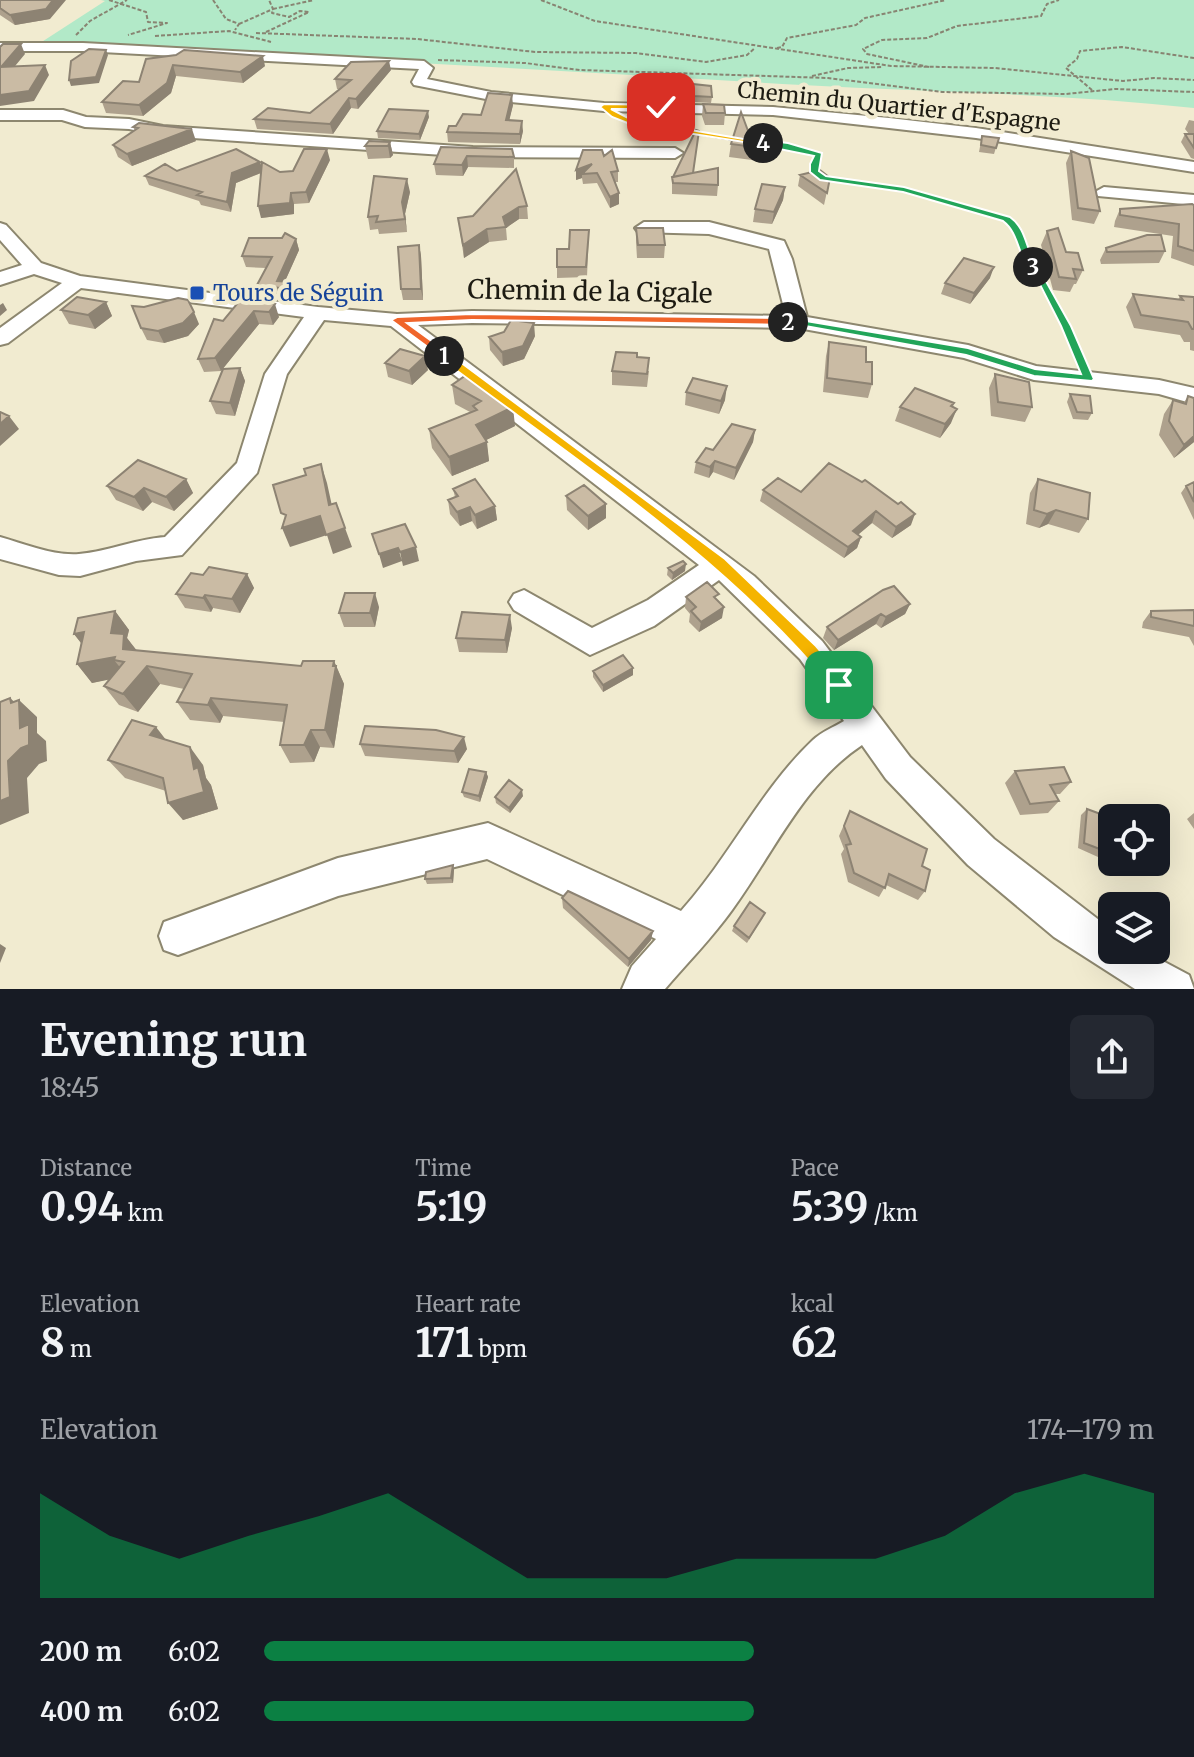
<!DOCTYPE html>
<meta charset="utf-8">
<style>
:root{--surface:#171b24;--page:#242831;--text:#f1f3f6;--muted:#9ea1a6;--accent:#0b8043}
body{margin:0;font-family:Merriweather,serif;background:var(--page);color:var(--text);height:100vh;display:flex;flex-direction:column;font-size:30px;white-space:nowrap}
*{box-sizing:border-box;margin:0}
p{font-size:26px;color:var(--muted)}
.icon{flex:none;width:44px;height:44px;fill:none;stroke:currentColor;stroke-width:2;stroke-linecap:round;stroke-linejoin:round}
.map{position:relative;height:989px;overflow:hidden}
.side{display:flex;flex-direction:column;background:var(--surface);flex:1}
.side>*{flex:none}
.buttons{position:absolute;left:1098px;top:804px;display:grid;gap:16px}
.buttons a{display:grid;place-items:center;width:72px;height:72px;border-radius:12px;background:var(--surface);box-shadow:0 8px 32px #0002;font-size:40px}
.pin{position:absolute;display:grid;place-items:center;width:68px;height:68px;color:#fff;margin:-34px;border-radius:16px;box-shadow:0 4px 12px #0006}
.km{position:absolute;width:40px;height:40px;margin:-20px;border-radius:50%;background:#222;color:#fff;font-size:22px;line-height:40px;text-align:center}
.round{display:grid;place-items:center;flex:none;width:84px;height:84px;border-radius:12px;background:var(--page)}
.overview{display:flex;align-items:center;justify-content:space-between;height:136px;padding:0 40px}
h1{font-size:44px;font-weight:700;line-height:60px}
.stats{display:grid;grid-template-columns:repeat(3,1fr);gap:12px;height:136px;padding:8px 40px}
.stats div{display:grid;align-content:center}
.stats b{font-size:40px;font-weight:700}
.stats small{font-size:22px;font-weight:400}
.stats p{font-size:22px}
.chart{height:224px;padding:16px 40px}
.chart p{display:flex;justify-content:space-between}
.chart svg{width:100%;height:144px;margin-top:8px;fill:var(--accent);opacity:.7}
ul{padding:0 40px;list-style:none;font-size:26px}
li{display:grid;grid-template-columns:128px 96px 1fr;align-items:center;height:60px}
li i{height:20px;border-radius:10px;background:var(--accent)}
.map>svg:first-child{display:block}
.green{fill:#b2e9c8}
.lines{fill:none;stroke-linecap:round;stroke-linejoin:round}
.minor-casing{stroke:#8d876f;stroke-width:4}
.path-far1{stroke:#888472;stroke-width:2;stroke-dasharray:4 2;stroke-linecap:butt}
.path{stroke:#888472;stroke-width:3;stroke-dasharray:5 3;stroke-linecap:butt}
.minor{fill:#fff;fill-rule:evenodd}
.wall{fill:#aea18d}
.shaded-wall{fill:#8d8373}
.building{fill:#cabba4;stroke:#8d8373;stroke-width:2}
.split-1{fill:#f5b400;stroke:#fff;stroke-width:2}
.split-2{fill:#f0652b;stroke:#fff;stroke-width:2}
.split-3{fill:#22a559;stroke:#fff;stroke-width:2}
.split-4{fill:#22a559;stroke:#fff;stroke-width:2}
.split-5{fill:#f5b400;stroke:#fff;stroke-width:2}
.transit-dot{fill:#1a4fb4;stroke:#f1ebd0;stroke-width:3}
.labels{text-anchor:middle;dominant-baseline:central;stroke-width:8;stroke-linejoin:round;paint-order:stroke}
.far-street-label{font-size:22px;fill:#1d1b12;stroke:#f1ebd0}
.far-transit-label{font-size:22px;fill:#164399;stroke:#f1ebd0;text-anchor:start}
.street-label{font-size:26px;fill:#1d1b12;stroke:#f1ebd0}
</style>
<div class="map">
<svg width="1194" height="989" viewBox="0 0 1194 989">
<rect width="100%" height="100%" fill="#f1ebd0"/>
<!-- green -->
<path class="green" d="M101,0H1194V108C1064,94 933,92 802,85C547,70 292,55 37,45L105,1Z"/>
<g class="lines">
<defs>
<path id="minor" d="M0,43H83L424,61L433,68L427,79L491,92L604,103L773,107L889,118L976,128L1194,162V172L976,138L889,128L773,115L604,111L491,100L414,85L412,82L419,69L83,51H0Z
M0,110H63L86,117L129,119L163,126L473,147L675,148L683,153L675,158L473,157L163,136L129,129L85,127L62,120H0Z
M1104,187L1194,195V205L1098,196L1095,192Z
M644,222H709L784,241L792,259L807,317L968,345L1036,366L1159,380L1194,388V404L1159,394L1034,380L964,358L798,328L472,323L418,325L754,576L822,641L910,757L994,839L1112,930V950H1142L1189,975L1194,989H1135L1054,937L968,865L886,779L862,745C803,784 773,854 732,910C712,938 688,962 665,989H622L632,966L656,939L487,859L338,896L178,955L164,950L159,936L164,922L178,917L338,858L488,823L681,911C729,858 761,789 813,740C821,732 834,727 844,721L800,659L719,580L654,626L590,655L514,610L509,602L514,594L524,590L592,628L648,600L699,565L391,326L324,320L287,374L257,473L182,555L136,561L80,576L59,575L0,559V537C25,544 53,556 79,554C107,552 135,539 165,537L237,463L265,374L304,317L81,288L8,343L0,345V328L62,283L34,274L0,285V272L22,265L0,240V223L6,225L41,263L80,276L318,307L397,314L472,311L786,316L769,249L709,234L638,232L635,228Z"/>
</defs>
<!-- minor casing -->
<use href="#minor" class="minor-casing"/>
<!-- path-far1 -->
<path class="path-far1" d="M109,0L146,12L148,22L167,23L128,35
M213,0L226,19L239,24L235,30
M541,0L595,21L891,66L995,68L1123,81L1154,78L1194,80
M273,9L314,0
M239,24L273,9L269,0
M266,32L309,12L300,11L289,17L272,13L273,9
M256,33L417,39L535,52L636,53L706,62L747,55L755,48
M76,35L90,21L127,0
M155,36L229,31L271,42
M777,48L782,47L787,38L856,25L865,18L946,0
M438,60L525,63L580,70L828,78L942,92L1066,94L1115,89L1194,92
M929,67L867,54L863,49L882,40L927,38L957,26L1041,16L1047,4L1059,0
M812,76L848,68L882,67
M1092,90L1066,68L1077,59L1080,51L1122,47L1194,58"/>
<!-- path -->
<path class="path" d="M634,123L735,140
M748,141L788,146L819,155L814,164L818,175
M826,178L904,190L1007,219C1020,231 1019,243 1026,257C1044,293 1066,326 1081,363"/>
<!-- minor -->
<use href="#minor" class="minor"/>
</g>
<!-- wall -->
<path class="wall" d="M0,0L50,19L15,25L0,15Z
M146,59L265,66L243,83L176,76L171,93L143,116L106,113L102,102L139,82Z
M391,70L358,109L351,108L333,134L257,129L254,119L310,113L340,89H337L335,79Z
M693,84L712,97L711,103L694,102Z
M703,104L725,113L724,125H705L702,116Z
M513,105L509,120L523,131L520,144L448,142L447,132L456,126L481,115Z
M429,117L420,140L378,138L377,131Z
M1189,120L1194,121V159L1191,158L1181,142L1185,134H1189L1185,129Z
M133,127L196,141L132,166L118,157L113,145L135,130Z
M982,136L999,138L994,154L979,152Z
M390,142L393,155L390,158L368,159L365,146Z
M731,144L754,147L752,160L729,157Z
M441,147L514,157V168L468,167L463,176L436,175L434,164Z
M602,150L604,156L618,171V182H615L619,204L610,208L597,183L583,184L582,178L576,180Z
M1071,151L1100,211L1094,224L1072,220L1066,163Z
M330,160L309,203L294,204V214L261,218V173L236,183L231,212L201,205L199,201L149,185L145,176L260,162L262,168L280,172L293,171Z
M516,169L527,206L528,219H519L506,228L507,240L489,242L464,258L458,218L473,216Z
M694,173L718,185L717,196L672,194V177Z
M800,175L830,178L824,205L798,186Z
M785,187L783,200L772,224L753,222L755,209Z
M410,192L405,214L407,232L379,234L378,229L370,230L368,217Z
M1194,205V266L1171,258L1173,236L1114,227L1115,221L1120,209Z
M636,228L665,245L664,258H637L636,242Z
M589,230L587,277L557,278V249H569Z
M1047,231L1083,270L1076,284H1074L1070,292L1053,290L1041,245Z
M296,239L299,250L285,281L293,282L297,293L291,300L260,296L257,285L266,268L246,267L242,256Z
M419,245L421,256L423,300H403L401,289Z
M1106,248L1165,251L1159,263L1101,264L1100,260Z
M990,278L970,304L941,294L945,283Z
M1133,294L1178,300L1180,296L1194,297V351L1190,350V342H1184L1180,335L1134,328L1126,307Z
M241,299L279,317L273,325L259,324L221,371L204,372L198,359Z
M106,302L112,316L95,329L69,324L61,310Z
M199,324L188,336L164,343L147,340L141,328Z
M535,336L524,359L503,366L490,350L489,337Z
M829,342L866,362L872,384L868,398L823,392L826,356Z
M385,363L428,370L412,385L388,377Z
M240,368L245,381L235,416L216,414L210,401Z
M612,371H649L647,387L612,385Z
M469,373L515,426L486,440L489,461L452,476L432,448L429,429L470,412L455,404L452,385Z
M995,374L1032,407L1025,422L991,416L989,388Z
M686,392L725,400L719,414L685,405Z
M1070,394L1092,413L1088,420L1073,419L1067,402Z
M1188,396L1194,398V442L1174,458L1159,435L1164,414L1173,400L1183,404Z
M954,403L953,407L951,423L940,438L895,421L900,407Z
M755,430L753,442L734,480L713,472L709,478L694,473L696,462L713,450Z
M829,463L911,525L892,538L872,523L858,535L861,537L857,548L844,558L760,501L763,490L801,492Z
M186,479L193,493L174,511L152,502L143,511L116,500L107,486Z
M1038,479L1088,519L1079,533L1048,524L1039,528L1026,524L1030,493Z
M1194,482V520L1181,493L1186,486Z
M453,489L495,506L497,520L477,529L472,521L460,526L450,514L448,500L455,497Z
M566,496L606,518L588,530L567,510Z
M668,568L685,571L672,580L667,575Z
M247,574L254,588L240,613L213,608L211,612L185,608L176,594L203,575Z
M686,597L718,600L722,618L699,632L689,622L690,614L685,608Z
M910,604L905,614L881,628L876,624L834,650L823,638L827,627Z
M379,607L375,627H344L339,613Z
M1194,610V646L1189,637L1142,628L1143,622L1151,611Z
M115,611L129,630L127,638L136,651L301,666L334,661L344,684L334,748L320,747L314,762L290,763L280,745L284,722L223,716L220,723L190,720L177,702L184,689L160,684L138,712L119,705L104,686L109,679L92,683L77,664L81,643L74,634Z
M512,628L507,653L459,652L456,638Z
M593,671L633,675L603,692L593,677Z
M166,740L203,765L206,778L211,785L218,809L183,820L166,791L125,778L108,760Z
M360,744L467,749L458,763L365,756Z
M1015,771L1071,782L1060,794H1055L1059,801L1048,813L1020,815L1005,783Z
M486,772L488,777L480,802L464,797L462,792Z
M523,796L510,813L496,803L495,797Z
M1087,809L1105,851L1098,857L1078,848L1081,815Z
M850,811L922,866L925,891L918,900L886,885L879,897L848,882L841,854L844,849L839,836Z
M1194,813V829L1187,819Z
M453,865L454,870L453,883L427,884L425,879Z
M562,898L653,931L651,940L628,967L563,908Z
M765,913L747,943L732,931L734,926Z"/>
<!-- shaded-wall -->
<path class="shaded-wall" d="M53,0H66L50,19L15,25L10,15Z
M21,44L25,54L6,77L1,67Z
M106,50L108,55L99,83L71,86L69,80Z
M263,56L265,66L243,83L240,72Z
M389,61L391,70L358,109L356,99Z
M45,65L49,75L34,101L0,106V95Z
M173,65L176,76L171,93L143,116L139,105Z
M512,95L513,105L507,130L506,120Z
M349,98L351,108L333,134L330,124Z
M428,111L429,117L420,140L419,134Z
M522,121L523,131L520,144V134Z
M192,129L196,141L132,166L127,154Z
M390,142L393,155L390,158L388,146Z
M327,149L330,160L309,203L306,192Z
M467,156L468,167L463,176L462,165Z
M260,162L263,172L236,183L231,212L227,202L232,173Z
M592,164L582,174V178L576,180V170Z
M407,179L410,192L405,214L407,232L402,202Z
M785,187L783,200L772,224L774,212Z
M291,193L294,204V214L261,218L258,206Z
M619,193V204L610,208V197Z
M519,207V219L506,228L503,217Z
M487,229L489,242L464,258L463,245Z
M296,239L299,250L282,288L277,281Z
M419,245L421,256L423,300L421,289Z
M994,267L990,278L970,304L974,293Z
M293,282L297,293L291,300L288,289Z
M106,302L112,316L95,329L88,315Z
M3,303L7,310L0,316V305Z
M275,304L279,317L273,325L269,312Z
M254,311L259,324L221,371L215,358Z
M194,312L199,324L188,336L164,343L158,331Z
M534,323L535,336L524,359L503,366L502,352Z
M425,356L428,370L412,385L409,371Z
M240,368L245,381L235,416L230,403Z
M727,386L725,400L719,414L721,401Z
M513,407L515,426L478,444L476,425Z
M957,409L951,423L940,438L945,424Z
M9,416L19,429L0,446V424Z
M755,430L753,442L734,480L736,468Z
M1194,436V442L1174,458L1184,445Z
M487,442L489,461L452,476L449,457Z
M715,461L713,472L709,478L710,467Z
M321,464L327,483L336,524L329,505Z
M186,479L193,493L174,511L166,497Z
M144,488L152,502L143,511L134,497Z
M606,504V518L588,530V516Z
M495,506L497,520L477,529L475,515Z
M470,507L472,521L460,526L457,512Z
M1056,510L1048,524L1039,528L1047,514Z
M876,511L872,523L849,542L853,531Z
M915,514L911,525L892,538L896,527Z
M320,516L345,528L352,547L333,554L327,535L290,547L282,528Z
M861,537L857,548L844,558L848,547Z
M416,547L419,561L403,566L400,552Z
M398,548L402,561L383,568L379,554Z
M686,564L685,571L672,580L673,573Z
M247,574L254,588L240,613L232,599Z
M375,593L379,607L375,627L370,613Z
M205,595L213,608L211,612L203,598Z
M910,604L905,614L881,628L886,617Z
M724,607L722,618L699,632L701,622Z
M115,611L129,630L127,638L138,652L137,668L111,633Z
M881,614L876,624L834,650L838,640Z
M510,615L512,628L507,653L505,640Z
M84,632L89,653L74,634Z
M115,657L114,660L127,676L92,683L77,664Z
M334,661L344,684L334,748L325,730Z
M147,666L160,684L138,712L123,694Z
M633,668V675L603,692V685Z
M10,698L20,707L19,700L37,717V733L46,741L47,761L39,764L27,778L29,813L0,825V801L8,761L20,728L11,703Z
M211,698L223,716L220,723L208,705Z
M156,727L170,745L150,735Z
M311,730L320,747L314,762L304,745Z
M464,737L467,749L458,763L454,751Z
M190,747L203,765L206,778L211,785L218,809L183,820L168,803L194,769Z
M486,772L488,777L480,802L479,796Z
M522,790L523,796L510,813L509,808Z
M453,865L454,870L453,883L451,878Z
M653,931L651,940L628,967L629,959Z
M0,944L6,948L0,963Z"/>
<!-- building -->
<path class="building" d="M0,0H53L46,9L10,15L0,8Z
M3,44H21L1,67L45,65L29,91L0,95V47Z
M89,49L106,50L96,77L69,80L71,61Z
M184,50L263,56L240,72L173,65L167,83L139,105L102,102L123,81L139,82L146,59L176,55Z
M389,61L356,99L349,98L330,124L254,119L268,108L310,113L351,80L335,79L351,62Z
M693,84L711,86L712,97L694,96Z
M488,93L512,95L506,120L522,121L520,134L447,132L449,126H456L463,114L481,115Z
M703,104L724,105L725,113H706Z
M389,109L428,111L419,134L377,131Z
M741,112L754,147L731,144Z
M139,123L192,129L127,154L113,145L138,128L133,127Z
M696,130L699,131L693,173L673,177Z
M1185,134H1194V148L1188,139Z
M982,136L999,138L996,148L981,145Z
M369,141L390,142L388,146H365Z
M441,147L512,149L514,157L467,156L462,165L434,164Z
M236,149L260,162L232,173L227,202L197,195L202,192L145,176L165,164L177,171Z
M304,149H327L306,192L291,193L290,203L258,206L262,162L280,172L293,171Z
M583,150H602L604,156L612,150L618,171L611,172L619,193L610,197L597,173L582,174L592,164L576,170Z
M1071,151L1089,158L1100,211L1078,208Z
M718,168V185L673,183L672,177Z
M516,169L527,206L519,207L503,217L506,227L487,229L463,245L458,218L473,216Z
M820,170L830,178L827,193L800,175Z
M374,176L407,179L402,202L405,219L376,222L378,216L368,217Z
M762,184L785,187L774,212L755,209Z
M1192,204L1194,205V251L1178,246L1179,224L1120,215V209Z
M636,228H663L665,245H638Z
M1058,228L1066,252L1078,253L1083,270L1073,269L1076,279L1059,277L1047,231Z
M570,230H589L586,267H557V249H569Z
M285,233L296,239L277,281L293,282L288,289L257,285L272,257L242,256L249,238H282Z
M1147,235H1161L1165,251L1107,252L1106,248Z
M419,245L421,289H401L398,247Z
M964,258L994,267L974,293L945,283Z
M1133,294L1183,300L1180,296L1194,297V329H1192L1188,322L1141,315Z
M77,297L106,302L88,315L61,310Z
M178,298L188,300L194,312L183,323L158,331L141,328L132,306L144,307Z
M241,299L275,304L269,312L254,311L215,358L198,359L214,319L223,321Z
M511,320L534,323L523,346L502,352L489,337L504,332Z
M829,342L866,347V362H872V384L827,378Z
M400,349L425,356L409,371L385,363Z
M616,352L637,353V357L649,358L647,374L612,371Z
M240,368L230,403L210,401L223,369Z
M469,373L513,407L476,425L487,442L449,457L429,429L477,410L473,406L481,401L452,385Z
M995,374L1029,382L1032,407L998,402Z
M693,378L727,386L721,401L686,392Z
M915,388L954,403L951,406L957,409L945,424L900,407Z
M1070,394L1090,396L1092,413L1077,412Z
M1188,396L1194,398V436L1184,445L1169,421L1173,400L1186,404Z
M0,412L9,416L0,424Z
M732,424L755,430L736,468L715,461L710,467L696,462L706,448L713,450Z
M138,460L186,479L166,497L144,488L134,497L107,486Z
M829,463L862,482L865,480L898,504L901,502L915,514L896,527L876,511L853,531L861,537L848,547L763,490L778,478L801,492Z
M321,464L329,505L336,503L345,528L326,535L320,516L282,528L286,515L281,513L273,485L306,475L304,469Z
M475,479L495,506L475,515L470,507L457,512L448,500L458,496L453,489Z
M1038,479L1090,493L1088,519L1056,510L1047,514L1034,510Z
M1194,482V502L1186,486Z
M584,485L606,504L588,516L566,496Z
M405,524L416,547L400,552L398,548L379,554L372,534Z
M683,561L686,564L673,573L668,568Z
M209,567L247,574L232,599L205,595L203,598L176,594L191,573L203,575Z
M707,582L719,594L714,597L724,607L701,622L691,611L696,607L686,597Z
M894,586L910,604L886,617L881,614L838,640L827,627L883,590Z
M345,593H375L370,613H339Z
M1194,610V626L1151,617V611Z
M115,611L111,633L124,634L123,649L301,666L303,661H334L333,666H336L325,730H311L304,745H280L287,705L211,698L208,705L177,702L192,674L147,666L123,694L104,686L124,662L114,660L115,657L77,664L84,632L74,634L78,618Z
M462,612L510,615L505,640L456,638Z
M623,655L633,668L603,685L593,671Z
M10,698L11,703L19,700L20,728L29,724V745L21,748L8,761L10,797L0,801V702Z
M132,720L156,727L150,735L190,747L194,769L198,767L204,792L168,803L163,778L108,760Z
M365,726L436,730L464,737L454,751L360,744Z
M1064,767L1071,782L1050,785L1059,801L1030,804L1015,771Z
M469,769L486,772L479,796L462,792Z
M509,780L522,790L509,808L495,797Z
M1087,809L1106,816L1105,851L1084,843Z
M850,811L927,849L922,866L930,870L925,891L889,874L885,888L854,873L846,845L851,844L844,826Z
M453,865L451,878L425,879L426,872Z
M568,891L653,931L629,959L562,898Z
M750,902L765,913L749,938L734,926Z"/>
<!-- split-1 -->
<path class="split-1" d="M440,353H448L725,559L816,646L845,680V690H834C729,560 574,459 440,358Z"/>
<!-- split-2 -->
<path class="split-2" d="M472,314L788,318L793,322L788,325L472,320L407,323L448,353V358L444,359L391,320L397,317Z"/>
<!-- split-3 -->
<path class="split-3" d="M1030,265L1038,267L1071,326L1094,379L1092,381L1034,376L966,355L783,322L788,318L968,348L1035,369L1081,374L1061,326Z"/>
<!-- split-4 -->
<path class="split-4" d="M763,140L788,143L822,153L819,171L826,176L904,187L1010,217C1028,230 1025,251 1038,267L1030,269C1017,254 1019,233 1003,221L903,192L820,180L810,172V164L814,156L760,145Z"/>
<!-- split-5 -->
<path class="split-5" d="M604,104L661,105L664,109H611L632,120L767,143L763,145L630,124L612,117L600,107Z"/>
<!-- markers -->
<rect class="transit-dot" x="189" y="285" width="16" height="16" rx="4"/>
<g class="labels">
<!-- far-street labels -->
<g class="far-street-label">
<text transform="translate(899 106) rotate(6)">Chemin du Quartier d'Espagne</text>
</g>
<!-- far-transit labels -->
<g class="far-transit-label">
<text x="213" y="293">Tours de Séguin</text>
</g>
<!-- street labels -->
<g class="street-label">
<text transform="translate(590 291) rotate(1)">Chemin de la Cigale</text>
</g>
</g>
</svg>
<div class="buttons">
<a><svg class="icon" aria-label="locate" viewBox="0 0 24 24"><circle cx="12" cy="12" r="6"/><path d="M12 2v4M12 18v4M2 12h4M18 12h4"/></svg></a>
<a><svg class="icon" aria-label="layers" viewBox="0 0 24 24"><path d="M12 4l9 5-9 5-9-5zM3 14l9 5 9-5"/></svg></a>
</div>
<div class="pin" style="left:839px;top:685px;background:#1e9e55"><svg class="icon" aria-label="arrive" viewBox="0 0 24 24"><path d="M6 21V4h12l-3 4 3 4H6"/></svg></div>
<div class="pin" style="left:661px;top:107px;background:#d93025"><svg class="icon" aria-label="check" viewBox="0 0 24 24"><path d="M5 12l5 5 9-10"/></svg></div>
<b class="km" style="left:444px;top:356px">1</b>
<b class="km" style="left:788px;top:322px">2</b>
<b class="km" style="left:1033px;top:267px">3</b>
<b class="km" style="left:763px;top:143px">4</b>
</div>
<section class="side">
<div class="overview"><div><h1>Evening run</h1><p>18:45</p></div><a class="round"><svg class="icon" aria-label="share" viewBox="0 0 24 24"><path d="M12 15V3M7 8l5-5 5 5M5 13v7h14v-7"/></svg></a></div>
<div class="stats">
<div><p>Distance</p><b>0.94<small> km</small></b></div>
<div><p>Time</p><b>5:19</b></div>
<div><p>Pace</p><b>5:39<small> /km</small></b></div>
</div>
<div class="stats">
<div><p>Elevation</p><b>8<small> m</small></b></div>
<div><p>Heart rate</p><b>171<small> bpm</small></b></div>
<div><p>kcal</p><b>62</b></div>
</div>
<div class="chart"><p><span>Elevation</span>174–179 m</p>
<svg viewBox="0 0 160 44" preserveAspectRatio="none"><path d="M0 44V12L10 25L20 32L30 25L40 19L50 12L60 25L70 38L80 38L90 38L100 32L110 32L120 32L130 25L140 12L150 6L160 12V44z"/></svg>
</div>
<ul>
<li><b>200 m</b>6:02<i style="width:55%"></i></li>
<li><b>400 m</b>6:02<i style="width:55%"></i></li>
</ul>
</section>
